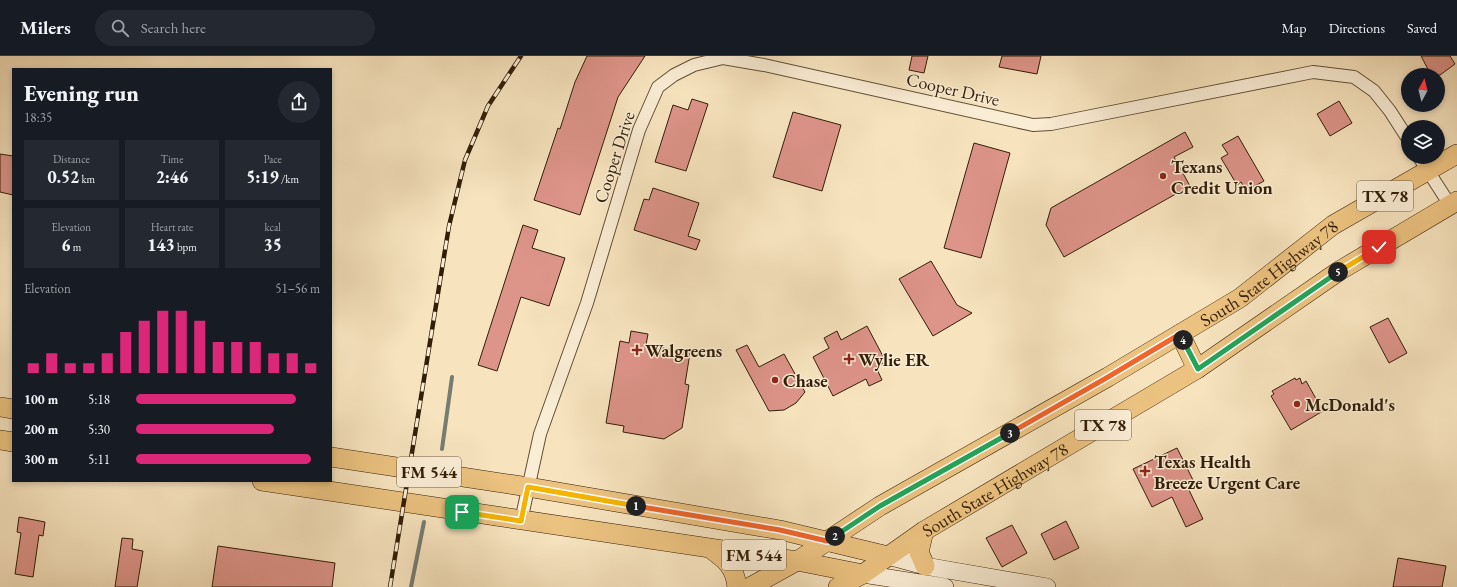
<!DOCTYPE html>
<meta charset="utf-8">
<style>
:root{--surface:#171b24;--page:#242831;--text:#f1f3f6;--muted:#9ea1a6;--line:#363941;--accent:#db2777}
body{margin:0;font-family:"EB Garamond",serif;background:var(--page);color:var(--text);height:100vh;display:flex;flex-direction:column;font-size:15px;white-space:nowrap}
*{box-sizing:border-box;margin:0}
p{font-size:13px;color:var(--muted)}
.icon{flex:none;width:22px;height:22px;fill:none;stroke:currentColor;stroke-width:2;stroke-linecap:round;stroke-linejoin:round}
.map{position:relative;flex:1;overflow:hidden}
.drawer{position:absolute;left:12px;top:12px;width:320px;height:414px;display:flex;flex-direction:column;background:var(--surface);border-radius:0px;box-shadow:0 2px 6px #0003}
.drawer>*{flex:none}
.needle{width:26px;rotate:7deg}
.buttons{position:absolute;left:1401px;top:12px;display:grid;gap:8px}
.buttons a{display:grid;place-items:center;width:44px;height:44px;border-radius:50%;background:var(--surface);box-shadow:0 2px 6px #0003;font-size:20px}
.pin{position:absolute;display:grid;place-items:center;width:34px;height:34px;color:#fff;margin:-17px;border-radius:8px;box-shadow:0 2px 6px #0006}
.km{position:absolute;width:20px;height:20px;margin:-10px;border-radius:50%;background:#222;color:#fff;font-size:11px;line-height:20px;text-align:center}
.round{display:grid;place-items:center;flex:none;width:42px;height:42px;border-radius:21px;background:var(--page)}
.overview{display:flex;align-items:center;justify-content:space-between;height:68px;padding:0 12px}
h1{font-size:22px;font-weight:800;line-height:30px}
.metrics{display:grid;grid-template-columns:repeat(3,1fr);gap:6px;height:68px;padding:4px 12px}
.metrics div{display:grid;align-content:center;border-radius:0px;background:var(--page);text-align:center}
.metrics b{font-size:17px;font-weight:800}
.metrics small{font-size:11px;font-weight:400}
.metrics p{font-size:11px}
.chart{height:112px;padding:8px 12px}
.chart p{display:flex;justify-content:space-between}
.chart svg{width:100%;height:72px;margin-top:4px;stroke:var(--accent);stroke-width:6}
ul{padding:0 12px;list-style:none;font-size:13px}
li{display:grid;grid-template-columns:64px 48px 1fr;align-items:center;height:30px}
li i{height:10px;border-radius:5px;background:var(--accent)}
header{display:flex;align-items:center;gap:24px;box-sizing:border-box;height:56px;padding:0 20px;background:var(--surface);border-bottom:1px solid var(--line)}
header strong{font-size:19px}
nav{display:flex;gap:22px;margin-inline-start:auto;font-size:14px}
.search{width:280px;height:36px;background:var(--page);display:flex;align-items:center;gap:10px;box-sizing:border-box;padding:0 14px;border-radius:22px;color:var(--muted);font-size:15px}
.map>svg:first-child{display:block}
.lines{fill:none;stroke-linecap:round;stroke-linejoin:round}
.stream{stroke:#757d73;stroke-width:4}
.building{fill:#dd9489;stroke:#321e07}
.street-casing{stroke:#635035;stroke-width:14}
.secondary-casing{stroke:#321e07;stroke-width:18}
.primary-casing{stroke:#321e07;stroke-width:20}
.street{stroke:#faedd5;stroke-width:12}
.secondary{stroke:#faedd5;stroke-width:17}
.primary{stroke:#ecc280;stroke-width:19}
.rail-casing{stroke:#321e07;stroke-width:4.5}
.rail{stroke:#faedd5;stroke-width:3;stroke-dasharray:9;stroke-linecap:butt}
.split-1-casing{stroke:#fff;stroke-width:8}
.split-2-casing{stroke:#fff;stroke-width:8}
.split-3-casing{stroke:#fff;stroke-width:8}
.split-4-casing{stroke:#fff;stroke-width:8}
.split-5-casing{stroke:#fff;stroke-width:8}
.split-6-casing{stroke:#fff;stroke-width:8}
.split-1{stroke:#f5b400;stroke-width:5}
.split-2{stroke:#f0652b;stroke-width:5}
.split-3{stroke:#22a559;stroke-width:5}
.split-4{stroke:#f0652b;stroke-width:5}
.split-5{stroke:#22a559;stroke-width:5}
.split-6{stroke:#f5b400;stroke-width:5}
.poi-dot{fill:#8f2418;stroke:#faedd5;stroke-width:1.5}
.labels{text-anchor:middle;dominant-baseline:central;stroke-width:3;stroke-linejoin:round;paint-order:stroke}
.shield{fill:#faedd5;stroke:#6e5c45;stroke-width:1}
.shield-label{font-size:17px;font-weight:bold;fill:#321e07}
.street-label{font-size:18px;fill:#321e07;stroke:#faedd5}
.poi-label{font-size:18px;font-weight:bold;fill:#321e07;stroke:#faedd5;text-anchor:start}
</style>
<header>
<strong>Milers</strong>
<div class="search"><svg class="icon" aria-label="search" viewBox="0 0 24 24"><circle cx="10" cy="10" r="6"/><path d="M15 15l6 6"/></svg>Search here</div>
<nav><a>Map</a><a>Directions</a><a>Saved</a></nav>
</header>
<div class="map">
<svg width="1457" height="531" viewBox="0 0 1457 531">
<rect width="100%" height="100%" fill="#f7e4bf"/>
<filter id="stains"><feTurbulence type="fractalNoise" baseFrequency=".005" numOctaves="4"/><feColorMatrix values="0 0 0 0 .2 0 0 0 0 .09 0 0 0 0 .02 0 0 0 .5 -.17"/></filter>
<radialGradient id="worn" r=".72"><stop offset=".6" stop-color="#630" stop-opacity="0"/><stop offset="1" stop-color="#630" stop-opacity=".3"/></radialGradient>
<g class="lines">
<!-- stream -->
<path class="stream" d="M442,393L452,321
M411,531L424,466"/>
</g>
<!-- building -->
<path class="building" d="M587,0H645L618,41L580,159L534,144L558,72L560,73L575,26Z
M912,0H928L924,17L909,14Z
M1002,0H1041L1037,18L999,11Z
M1421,0H1450L1455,8L1440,19H1431Z
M692,43L708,48L686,115L655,106L673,49L688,54Z
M1339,45L1352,67L1330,80L1317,58Z
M793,56L841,69L822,135L773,121Z
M1185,76L1193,91L1174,101L1190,130L1064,201L1046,169L1051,152Z
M1238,80L1264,125L1246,135L1241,126L1237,129L1221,102L1228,98L1222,89Z
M974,87L1010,97L981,202L944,192Z
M0,98L13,100V139L0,136Z
M653,132L699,147L688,180L700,184L696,194L634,174L644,143L649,144Z
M523,169L538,174L532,192L565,202L549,250L521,241L497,315L478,309Z
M931,205L957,249L972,257L933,280L899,223Z
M1388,262L1407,297L1389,307L1370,271Z
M867,270L886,306L876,311L882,324L869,330L866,323L833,340L813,301L829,292L824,282L837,275L841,284Z
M631,275L648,278L646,289L690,297L685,328L689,329L682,372L664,383L623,376L624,370L606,367L620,285L629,287Z
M747,289L759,311L784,298L805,336L796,347L784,354L769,355L736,294Z
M1295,322L1296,324L1300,322L1302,328L1306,325L1323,355L1291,374L1271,340L1274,338L1272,335Z
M1177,392L1195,428L1188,432L1203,463L1186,471L1172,441L1152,451L1133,413Z
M19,461L45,466L43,480L39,479L33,521L15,518L21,477L17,476Z
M1066,465L1079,492L1054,504L1041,478Z
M1012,469L1027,497L1002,511L986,482Z
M122,482L133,483L132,493L143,495L137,531H115Z
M218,490L335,507L332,531H212Z
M1398,502L1446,510L1442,531H1393Z"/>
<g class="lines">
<defs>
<path id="street" d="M1419,101L1450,149
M521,465L540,378L587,247L639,74L658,31L674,19L694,9L723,2L764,9L1033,69L1051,68L1313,16L1354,21L1374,35L1390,55L1408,83"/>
<path id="secondary" d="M888,500L925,510L1047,531
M863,518L945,531"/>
<g id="primary">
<path d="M1180,278L1197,313"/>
<path d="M0,351L13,353"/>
<path d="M0,384L13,386"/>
<path d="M331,401L528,431L780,474L888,500"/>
<path d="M262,425L797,505L863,518"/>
<path d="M924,475L919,496L925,510"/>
<path d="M711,493C726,504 735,511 737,531"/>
<path id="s1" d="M750,531L797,505L880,450L1108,321L1240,242L1333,169L1457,98"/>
<path id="s2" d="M838,531L863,518L924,475L1197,313L1339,215L1457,145"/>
</g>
</defs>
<!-- street casing -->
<use href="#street" class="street-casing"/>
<!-- secondary casing -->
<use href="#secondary" class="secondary-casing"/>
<!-- primary casing -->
<use href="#primary" class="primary-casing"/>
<!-- street -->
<use href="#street" class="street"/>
<!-- secondary -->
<use href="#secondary" class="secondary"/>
<!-- primary -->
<use href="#primary" class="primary"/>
<defs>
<path id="rail" d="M390,531L449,170L465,104L488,50L521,0"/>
</defs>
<!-- rail casing -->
<use href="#rail" class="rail-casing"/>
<!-- rail -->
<use href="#rail" class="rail"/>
</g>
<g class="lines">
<defs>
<path id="split-1" d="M462,456L521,465L528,431L636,450"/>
<path id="split-2" d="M636,450L780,474L827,485L835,480"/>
<path id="split-3" d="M835,480L880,450L1010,377"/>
<path id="split-4" d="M1010,377L1108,321L1180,278L1183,284"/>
<path id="split-5" d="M1183,284L1198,313L1338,216"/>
<path id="split-6" d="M1338,216L1379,191"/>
</defs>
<!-- split-1 casing -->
<use href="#split-1" class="split-1-casing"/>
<!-- split-2 casing -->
<use href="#split-2" class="split-2-casing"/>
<!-- split-3 casing -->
<use href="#split-3" class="split-3-casing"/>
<!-- split-4 casing -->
<use href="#split-4" class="split-4-casing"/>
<!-- split-5 casing -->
<use href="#split-5" class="split-5-casing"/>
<!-- split-6 casing -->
<use href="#split-6" class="split-6-casing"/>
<!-- split-1 -->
<use href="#split-1" class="split-1"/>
<!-- split-2 -->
<use href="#split-2" class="split-2"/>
<!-- split-3 -->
<use href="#split-3" class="split-3"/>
<!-- split-4 -->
<use href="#split-4" class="split-4"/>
<!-- split-5 -->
<use href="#split-5" class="split-5"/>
<!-- split-6 -->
<use href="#split-6" class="split-6"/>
</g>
<!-- markers -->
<g class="poi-dot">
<circle cx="1163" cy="120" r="4"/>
<path d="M635 288h4v4h4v4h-4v4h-4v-4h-4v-4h4z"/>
<path d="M847 297h4v4h4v4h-4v4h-4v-4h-4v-4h4z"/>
<circle cx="775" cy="324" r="4"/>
<circle cx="1297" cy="348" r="4"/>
<path d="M1143 409h4v4h4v4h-4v4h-4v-4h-4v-4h4z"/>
</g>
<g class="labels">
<!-- shield labels -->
<g class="shield">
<rect x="1357" y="125" width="56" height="30" rx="3"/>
<rect x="1075" y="354" width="56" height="30" rx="3"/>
<rect x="397" y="401" width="64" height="30" rx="3"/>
<rect x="722" y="484" width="64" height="30" rx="3"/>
</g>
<g class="shield-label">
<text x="1385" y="140">TX 78</text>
<text x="1103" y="369">TX 78</text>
<text x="429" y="416">FM 544</text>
<text x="754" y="499">FM 544</text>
</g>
<!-- street labels -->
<g class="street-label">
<text transform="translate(953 33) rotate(13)">Cooper Drive</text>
<text transform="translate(614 101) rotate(-72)">Cooper Drive</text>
<text stroke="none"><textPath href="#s1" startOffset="607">South State Highway 78</textPath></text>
<text stroke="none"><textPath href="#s2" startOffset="185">South State Highway 78</textPath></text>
</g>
<!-- poi labels -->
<g class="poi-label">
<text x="1171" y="110">Texans<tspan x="1171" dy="21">Credit Union</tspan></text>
<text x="645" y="294">Walgreens</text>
<text x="858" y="303">Wylie ER</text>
<text x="783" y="324">Chase</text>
<text x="1305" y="348">McDonald's</text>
<text x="1154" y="405">Texas Health<tspan x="1154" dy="21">Breeze Urgent Care</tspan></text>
</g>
</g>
<rect width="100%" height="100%" filter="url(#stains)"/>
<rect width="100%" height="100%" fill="url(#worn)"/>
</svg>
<div class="buttons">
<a><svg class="needle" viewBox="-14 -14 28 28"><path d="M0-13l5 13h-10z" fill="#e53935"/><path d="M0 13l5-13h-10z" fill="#9ea1a6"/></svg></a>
<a><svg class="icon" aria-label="layers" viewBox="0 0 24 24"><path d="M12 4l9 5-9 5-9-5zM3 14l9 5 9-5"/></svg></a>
</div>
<div class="pin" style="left:462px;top:456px;background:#1e9e55"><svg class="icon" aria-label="arrive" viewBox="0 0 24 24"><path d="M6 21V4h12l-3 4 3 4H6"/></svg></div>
<div class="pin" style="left:1379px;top:191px;background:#d93025"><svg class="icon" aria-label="check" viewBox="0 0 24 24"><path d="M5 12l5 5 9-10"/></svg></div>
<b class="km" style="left:636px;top:450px">1</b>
<b class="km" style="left:835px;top:480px">2</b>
<b class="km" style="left:1010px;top:377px">3</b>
<b class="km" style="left:1183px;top:284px">4</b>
<b class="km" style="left:1338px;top:216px">5</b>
<section class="drawer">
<div class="overview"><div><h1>Evening run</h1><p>18:35</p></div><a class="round"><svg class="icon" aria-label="share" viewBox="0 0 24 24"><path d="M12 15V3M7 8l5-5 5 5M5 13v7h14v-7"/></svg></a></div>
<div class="metrics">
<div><p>Distance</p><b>0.52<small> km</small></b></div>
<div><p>Time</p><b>2:46</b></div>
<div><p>Pace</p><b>5:19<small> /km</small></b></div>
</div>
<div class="metrics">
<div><p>Elevation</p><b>6<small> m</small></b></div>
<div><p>Heart rate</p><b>143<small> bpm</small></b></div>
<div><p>kcal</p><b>35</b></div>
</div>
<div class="chart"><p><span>Elevation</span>51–56 m</p>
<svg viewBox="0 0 160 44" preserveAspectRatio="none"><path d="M5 44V38M15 44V32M25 44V38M35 44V38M45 44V32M55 44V19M65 44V12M75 44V6M85 44V6M95 44V12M105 44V25M115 44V25M125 44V25M135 44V32M145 44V32M155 44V38"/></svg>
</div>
<ul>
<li><b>100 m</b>5:18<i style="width:87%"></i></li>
<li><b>200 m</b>5:30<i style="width:75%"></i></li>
<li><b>300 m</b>5:11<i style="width:95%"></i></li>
</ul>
</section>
</div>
